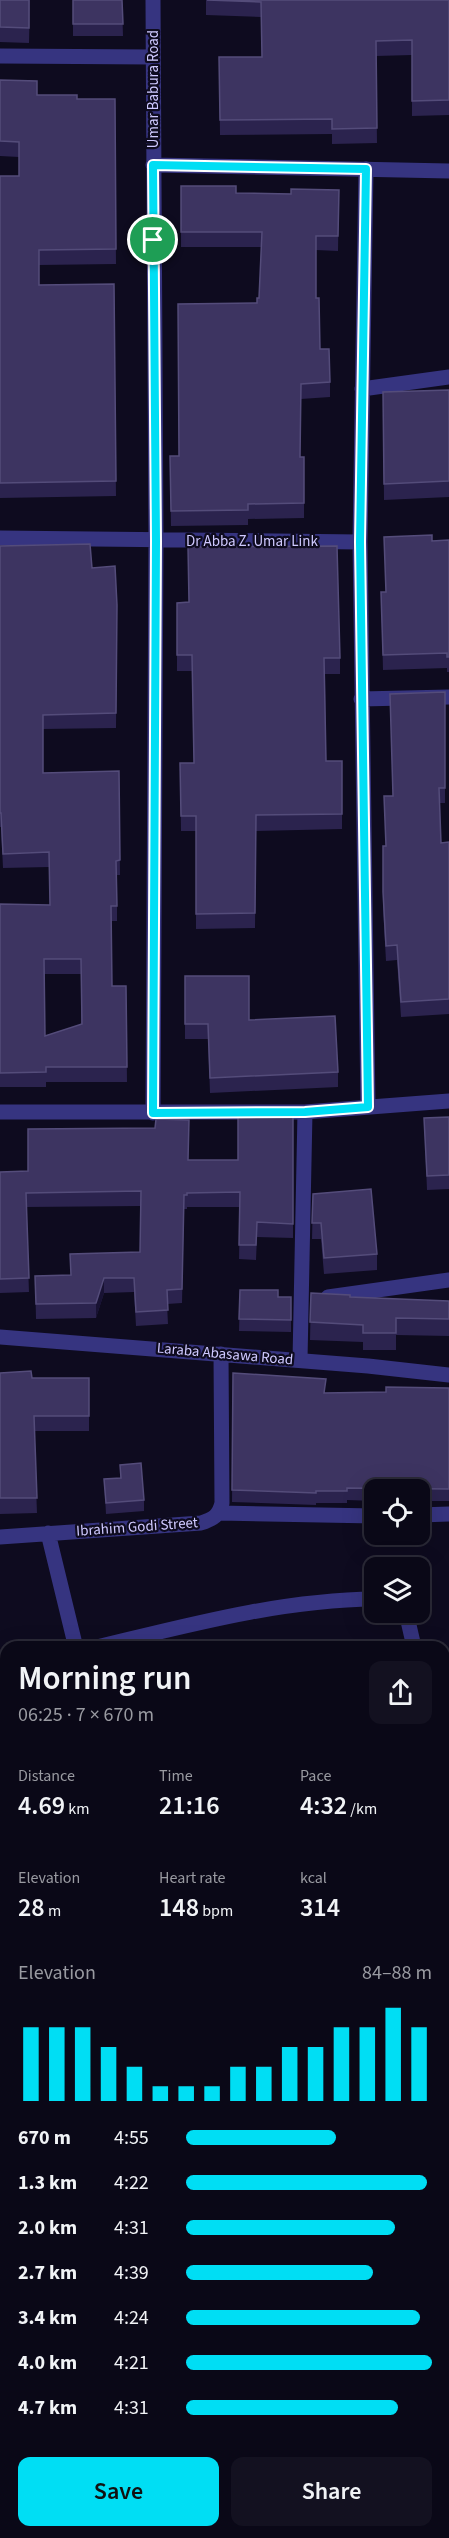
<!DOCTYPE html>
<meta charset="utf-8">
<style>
:root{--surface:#0a0817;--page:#131120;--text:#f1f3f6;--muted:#999aa1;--line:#2a2936;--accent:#00def4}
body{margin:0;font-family:"Source Sans 3",sans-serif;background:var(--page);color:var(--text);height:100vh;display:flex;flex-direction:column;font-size:22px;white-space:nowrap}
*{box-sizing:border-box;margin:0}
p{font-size:20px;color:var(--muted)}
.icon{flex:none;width:33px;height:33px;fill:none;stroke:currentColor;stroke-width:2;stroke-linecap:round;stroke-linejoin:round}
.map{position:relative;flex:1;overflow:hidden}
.drawer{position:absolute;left:0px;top:1641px;width:450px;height:897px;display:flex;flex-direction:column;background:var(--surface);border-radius:18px 18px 0 0;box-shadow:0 6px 24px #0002,0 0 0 2px var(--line)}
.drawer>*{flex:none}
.fabs{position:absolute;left:364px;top:1479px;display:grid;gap:12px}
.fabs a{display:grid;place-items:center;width:66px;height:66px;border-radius:12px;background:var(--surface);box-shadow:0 6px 24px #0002,0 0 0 2px var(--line);font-size:30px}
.pin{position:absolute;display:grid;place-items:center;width:51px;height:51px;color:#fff;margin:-26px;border:3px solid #fff;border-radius:50%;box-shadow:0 2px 6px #0007}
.round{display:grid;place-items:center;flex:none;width:63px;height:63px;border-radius:12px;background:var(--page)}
.overview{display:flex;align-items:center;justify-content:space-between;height:102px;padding:0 18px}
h1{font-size:33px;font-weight:600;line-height:45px}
.metrics{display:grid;grid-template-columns:repeat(3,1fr);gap:9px;height:102px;padding:6px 18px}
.metrics div{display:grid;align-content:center}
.metrics b{font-size:26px;font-weight:600}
.metrics small{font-size:16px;font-weight:400}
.metrics p{font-size:16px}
.chart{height:168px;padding:12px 18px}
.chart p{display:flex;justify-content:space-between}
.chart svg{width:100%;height:108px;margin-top:6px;stroke:var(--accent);stroke-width:6}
.action{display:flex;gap:12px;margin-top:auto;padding:12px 18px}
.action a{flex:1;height:69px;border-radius:12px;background:var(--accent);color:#111;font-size:24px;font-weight:600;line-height:69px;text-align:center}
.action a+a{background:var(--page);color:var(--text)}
ul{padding:0 18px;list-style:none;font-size:20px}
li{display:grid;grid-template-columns:96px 72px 1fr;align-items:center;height:45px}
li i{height:15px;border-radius:8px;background:var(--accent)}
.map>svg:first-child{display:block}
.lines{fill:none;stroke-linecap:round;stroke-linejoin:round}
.minor{stroke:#363480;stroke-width:15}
.wall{fill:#2b234e;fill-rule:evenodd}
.shaded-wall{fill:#181233}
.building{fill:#3d3461;stroke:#544c7a;stroke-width:1.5;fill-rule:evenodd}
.route-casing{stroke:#fff;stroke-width:12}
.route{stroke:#00def4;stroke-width:8}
.labels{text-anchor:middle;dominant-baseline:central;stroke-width:4.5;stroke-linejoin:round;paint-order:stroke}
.street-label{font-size:15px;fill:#cfc9ff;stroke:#0e0b1f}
</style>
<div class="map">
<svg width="449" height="2538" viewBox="0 0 449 2538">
<rect width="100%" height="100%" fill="#0e0b1f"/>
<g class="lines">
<!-- minor -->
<path class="minor" d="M153,0L156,541L153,1113
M0,56L153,57
M153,165L449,171
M366,169L360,542L368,1107
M362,389L449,377
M0,538L360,542
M361,699L449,697
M0,1112H305L449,1101
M328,1297L449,1280
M0,1337L368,1366L449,1375
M300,1360L305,1112
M220,1513L375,1516
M420,1515L449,1514
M48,1533L75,1644L78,1647
M0,1537L201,1523C213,1519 219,1516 222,1503L221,1354
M406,1612L414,1647
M97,1647C189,1625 280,1600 375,1599
M0,1822L6,1820
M444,1822L449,1820
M0,1956L6,1953
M444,1961L449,1960
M444,2054H449
M0,2070L6,2068
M0,2175L6,2206
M444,2324L449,2323
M0,2393L6,2392
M80,2532L82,2538
M232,2532L234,2538
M24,2538L43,2532
M367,2538L375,2532"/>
</g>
<!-- wall -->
<path class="wall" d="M0,0H30L29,43L0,42Z
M73,0H122L123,36H73Z
M206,0H449V115L412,116V55L376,56L377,143L332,144V134L220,135L219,57H262L261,17L206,15Z
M0,80L37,95L77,99H115L116,264L39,265V285L114,284L116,496L0,498V176H19V157L0,156Z
M181,186L236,193L291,194L339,190L338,251L316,250V298L320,349L330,382V397L301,399L300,457H304V518L248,519V525L171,526L170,456H179L259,298L262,247H181Z
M449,390V497L384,500L383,392Z
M384,537L432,541L449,540V672H447V668L383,670L381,592H386Z
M0,546L92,568L117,605L116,728L43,729V773L119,771L120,875H117V921H111L112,986H126L127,1082H46V1087H0V904L50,905L49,867L3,868L1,827H0ZM44,974H81V1024L45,1036Z
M188,602L340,658V674H325L326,761H342V829L256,831L255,928L196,929V831H181L180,763H194L192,671H177V603Z
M445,692V803H440L441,843L449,842V1014L401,1017L397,960L386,961L383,908V846H386L384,796H393Z
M185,976L249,1020L338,1072V1087L210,1093L208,1039H185Z
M293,1116V1238L257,1237L256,1260L239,1259L240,1207H187V1209H184L182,1303L167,1304L168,1324L136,1326L134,1292L104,1293L96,1318L36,1319L35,1276L70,1275L140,1252L141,1206L26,1207L29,1292L0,1293V1172L28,1171L188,1160H238Z
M449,1117V1189L427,1190L424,1118Z
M313,1194L377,1254V1270L324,1274L321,1239H312Z
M240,1290L278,1297H291V1332L239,1331Z
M311,1293L350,1297L449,1301V1336L396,1335V1350H363V1342L310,1340Z
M0,1373L32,1378H89V1431H34L37,1513L0,1514Z
M233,1373L325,1393L386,1392L449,1388V1501H420V1490H375V1501L347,1500V1503H316V1505L232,1502Z
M120,1465L144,1500V1511L106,1514L104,1479L120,1478Z
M449,1652V1702L444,1703V1653Z
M449,1709V1764L446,1765L447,1811H444V1710Z
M449,2362V2436H448L444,2408V2363Z
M114,2532H207L209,2538H115Z"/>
<!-- shaded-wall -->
<path class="shaded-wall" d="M104,1278V1293L96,1318V1303Z
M6,2320V2333L0,2334V2321Z"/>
<!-- building -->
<path class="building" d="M0,0H29V28L0,27Z
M73,0H122L123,24H73Z
M207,0H449V100L412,101V40L376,41L377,128L332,129V119L220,120L219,57H262L261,2Z
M0,80L37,81V95H77V99H115L116,249L39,250V285L114,284L116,481L0,483V176H19V142L0,141Z
M181,186H236V193L291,194V189L339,190L338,236H316V298H319L320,349H329L330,382L301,384L300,457H304V503L248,504V510L171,511L170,456H179L178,304L257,303V298H259L262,232H181Z
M449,390V481L384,484L383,392Z
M432,535V541L449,540V657H447V653L383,655L381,592H386L384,537Z
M90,544L92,568L115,566L117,605L116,713L43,715V773L119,771L120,860L116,861L117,906H111L112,986H126L127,1067H46V1072L0,1073V904L50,905L49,852L3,854L1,813H0V546ZM44,959H81L82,1024L45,1036Z
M337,546L340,658H324L326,761H342V814L256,815L255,913L196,914V816H181L180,763H194L192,655H177V603L189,602L188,547Z
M445,692V788H439L441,843L449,842V999L401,1002L397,945L386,946L383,892V846H386L384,796H393L390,694Z
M185,976H249V1020L335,1016L338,1072L210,1078L208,1024H185Z
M238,1116H293V1224L257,1222L256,1245H239L240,1192L187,1193V1195H184L182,1289L167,1290L168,1310L136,1312L134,1278H104L96,1303L36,1304L35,1276L71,1275L70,1254L140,1252L141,1191L26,1193L29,1278L0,1279V1172L28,1171V1129L155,1128L156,1119L189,1120L188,1160H238Z
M449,1117V1175L427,1176L424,1118Z
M371,1189L377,1254L324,1258L321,1223H312L313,1194Z
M240,1290H278V1297H291V1320L239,1319Z
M311,1293L350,1295V1297L449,1301V1319L396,1318V1333H363V1325L310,1322Z
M31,1371L32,1378H89V1416H34L37,1498H0V1373Z
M233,1373L326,1379L324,1393L386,1392V1387L449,1388V1489L347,1488V1491H316V1493L232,1490Z
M141,1463L144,1500L106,1503L104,1479L121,1478L120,1465Z
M449,1652V1691L444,1692V1653Z
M449,1709V1753L446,1754L447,1800H444V1710Z
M0,2222L6,2247V2248L3,2249L6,2260V2320L0,2321Z
M449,2362V2425L448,2426L444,2397V2363Z
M6,2483V2532H17L18,2534L27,2536V2538H0V2485Z
M116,2532H207L209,2538H118Z"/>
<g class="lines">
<defs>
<path id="route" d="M153,165L366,169L360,542L368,1107L305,1112L153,1113L156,541Z"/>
</defs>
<!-- route casing -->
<use href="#route" class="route-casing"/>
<!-- route -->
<use href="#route" class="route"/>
</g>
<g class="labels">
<!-- street labels -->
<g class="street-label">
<text transform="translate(153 89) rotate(-90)">Umar Babura Road</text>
<text x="252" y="541">Dr Abba Z. Umar Link</text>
<text transform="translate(225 1354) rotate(5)">Laraba Abasawa Road</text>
<text transform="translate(137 1527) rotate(-4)">Ibrahim Godi Street</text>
</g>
</g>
</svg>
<div class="fabs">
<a><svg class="icon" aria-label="locate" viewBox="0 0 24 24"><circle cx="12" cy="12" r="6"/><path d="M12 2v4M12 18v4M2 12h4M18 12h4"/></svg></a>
<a><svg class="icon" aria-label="layers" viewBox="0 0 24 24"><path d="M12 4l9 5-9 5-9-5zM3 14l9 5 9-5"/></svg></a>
</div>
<div class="pin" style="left:153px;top:240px;background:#1e9e55"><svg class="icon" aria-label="arrive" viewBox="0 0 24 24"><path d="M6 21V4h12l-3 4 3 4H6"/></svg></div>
<section class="drawer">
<div class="overview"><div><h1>Morning run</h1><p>06:25 · 7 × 670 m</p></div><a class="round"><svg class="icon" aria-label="share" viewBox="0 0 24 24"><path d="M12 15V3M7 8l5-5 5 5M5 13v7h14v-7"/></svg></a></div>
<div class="metrics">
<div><p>Distance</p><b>4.69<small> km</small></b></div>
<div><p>Time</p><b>21:16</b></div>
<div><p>Pace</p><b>4:32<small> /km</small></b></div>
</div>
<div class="metrics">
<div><p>Elevation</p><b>28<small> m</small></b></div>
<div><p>Heart rate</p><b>148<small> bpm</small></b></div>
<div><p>kcal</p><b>314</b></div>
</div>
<div class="chart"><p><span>Elevation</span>84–88 m</p>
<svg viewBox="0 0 160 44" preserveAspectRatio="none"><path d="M5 44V14M15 44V14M25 44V14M35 44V22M45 44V30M55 44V38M65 44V38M75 44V38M85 44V30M95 44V30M105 44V22M115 44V22M125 44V14M135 44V14M145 44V6M155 44V14"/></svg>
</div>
<ul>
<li><b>670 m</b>4:55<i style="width:61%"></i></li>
<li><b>1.3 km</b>4:22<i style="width:98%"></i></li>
<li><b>2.0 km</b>4:31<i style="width:85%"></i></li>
<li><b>2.7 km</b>4:39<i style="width:76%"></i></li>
<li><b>3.4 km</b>4:24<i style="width:95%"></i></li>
<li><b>4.0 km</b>4:21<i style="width:100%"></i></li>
<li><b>4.7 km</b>4:31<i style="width:86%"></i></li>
</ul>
<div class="action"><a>Save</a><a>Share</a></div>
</section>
</div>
